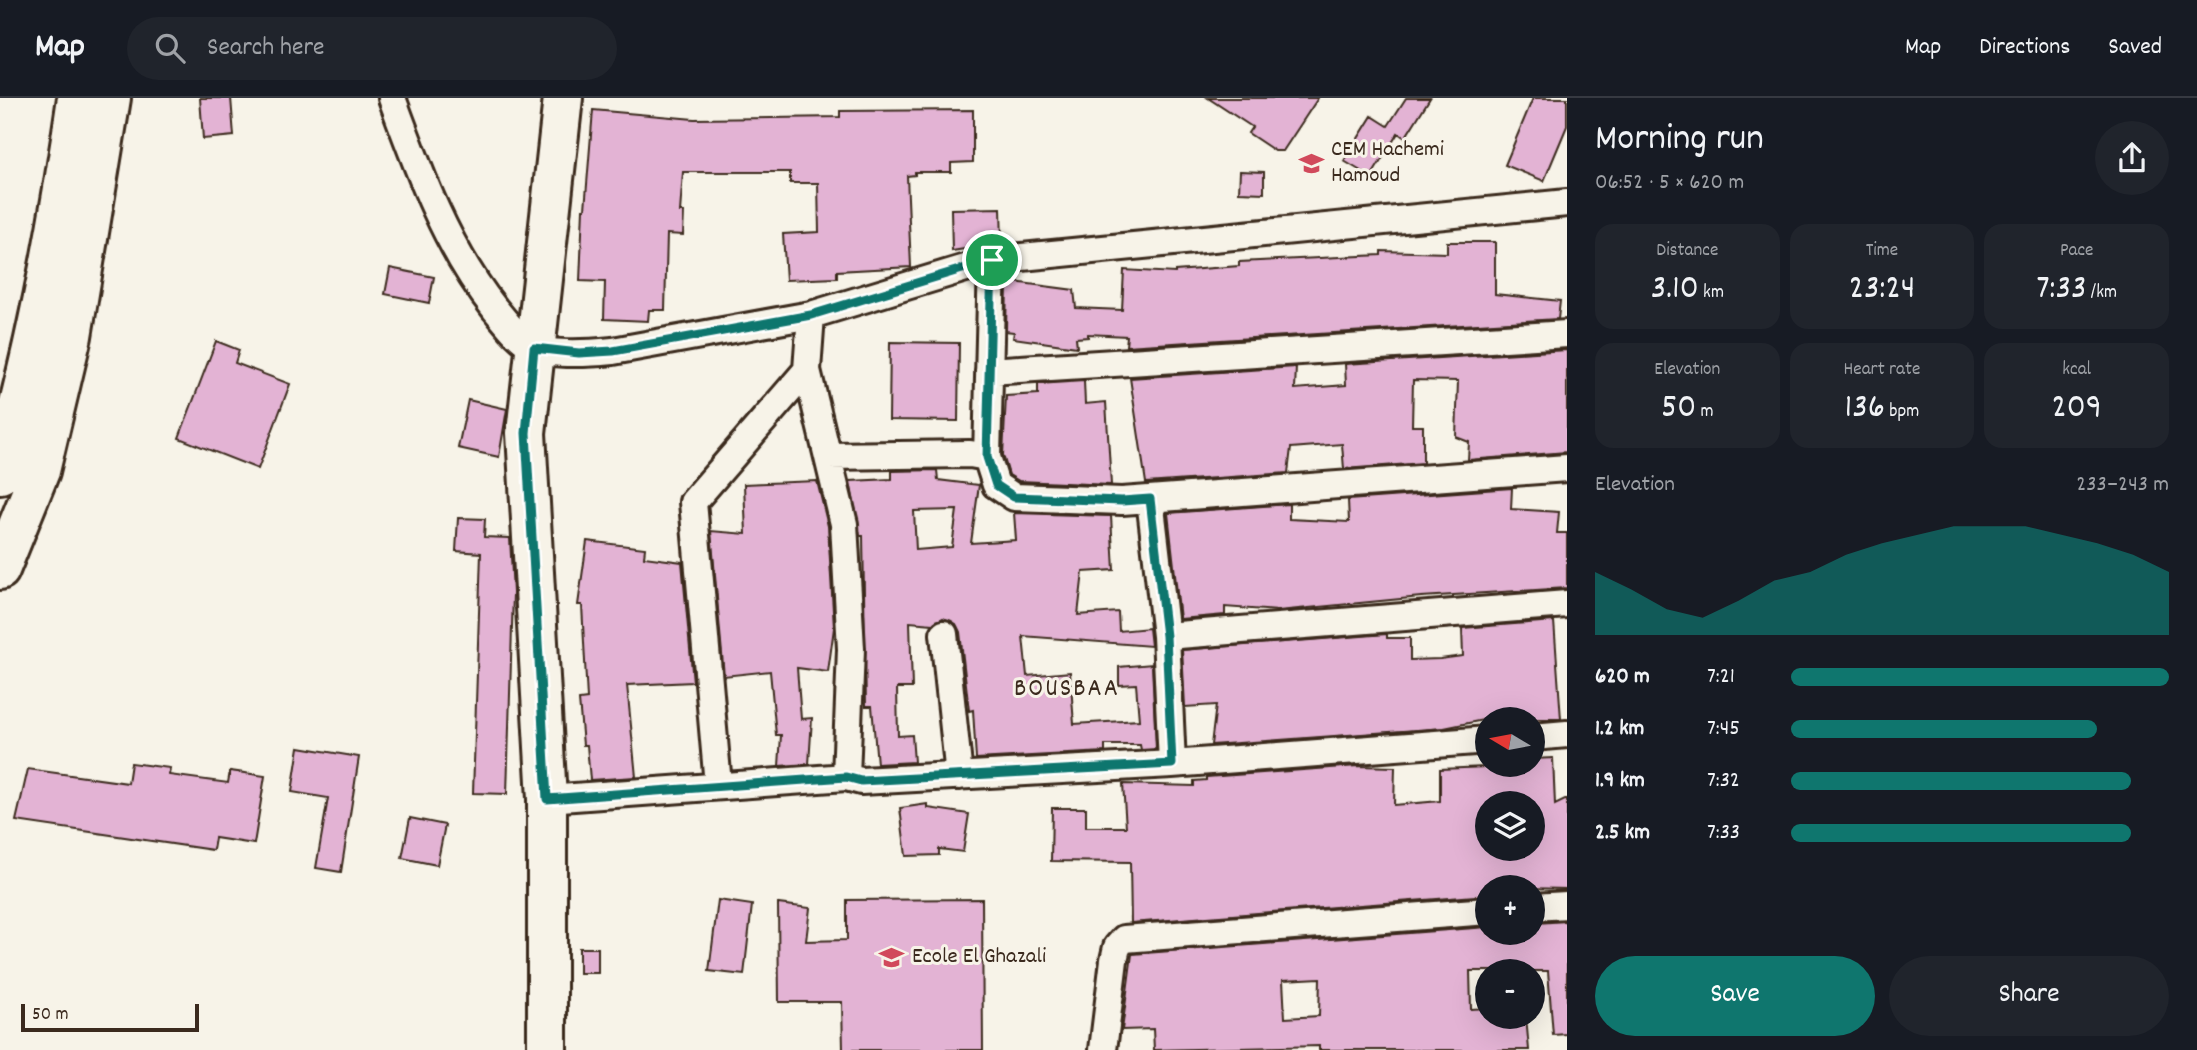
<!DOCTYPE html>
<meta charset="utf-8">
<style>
:root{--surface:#171b24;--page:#20242c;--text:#f1f3f6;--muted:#9ea1a6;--line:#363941;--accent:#0f766e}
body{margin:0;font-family:Dekko,sans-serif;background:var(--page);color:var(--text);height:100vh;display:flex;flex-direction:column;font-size:26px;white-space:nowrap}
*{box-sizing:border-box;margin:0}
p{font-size:23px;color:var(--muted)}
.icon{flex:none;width:38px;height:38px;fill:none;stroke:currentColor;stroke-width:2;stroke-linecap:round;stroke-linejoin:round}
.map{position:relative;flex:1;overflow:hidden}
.drawer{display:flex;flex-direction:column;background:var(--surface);width:630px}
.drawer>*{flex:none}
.needle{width:46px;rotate:280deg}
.controls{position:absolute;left:1475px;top:609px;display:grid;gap:14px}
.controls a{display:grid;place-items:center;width:70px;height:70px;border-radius:50%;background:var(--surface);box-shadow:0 7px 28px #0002;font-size:35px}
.scale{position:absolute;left:21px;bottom:18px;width:178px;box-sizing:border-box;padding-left:7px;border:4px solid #3b2a1e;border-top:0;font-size:19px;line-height:24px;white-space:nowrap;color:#3b2a1e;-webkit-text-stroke:5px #f7f3e8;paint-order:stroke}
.pin{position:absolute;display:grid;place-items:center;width:60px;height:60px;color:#fff;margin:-30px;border:4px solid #fff;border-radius:50%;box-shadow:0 2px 7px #0007}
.round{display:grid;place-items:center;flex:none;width:74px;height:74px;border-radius:37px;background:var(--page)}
.head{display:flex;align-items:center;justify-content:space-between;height:119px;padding:0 28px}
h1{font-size:38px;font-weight:600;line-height:52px}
.stats{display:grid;grid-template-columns:repeat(3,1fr);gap:10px;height:119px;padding:7px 28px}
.stats div{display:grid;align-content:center;border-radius:18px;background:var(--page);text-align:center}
.stats b{font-size:35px;font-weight:600}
.stats small{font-size:19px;font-weight:400}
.stats p{font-size:19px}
.chart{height:196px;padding:14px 28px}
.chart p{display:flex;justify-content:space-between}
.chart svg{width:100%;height:126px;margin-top:7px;fill:var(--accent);opacity:.7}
.action{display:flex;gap:14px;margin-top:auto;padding:14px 28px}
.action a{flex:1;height:80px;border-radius:42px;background:var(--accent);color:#fff;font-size:28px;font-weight:600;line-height:80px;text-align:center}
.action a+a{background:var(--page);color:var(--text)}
ul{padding:0 28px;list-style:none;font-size:23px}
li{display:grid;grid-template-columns:112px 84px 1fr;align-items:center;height:52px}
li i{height:18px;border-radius:9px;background:var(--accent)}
header{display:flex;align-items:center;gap:42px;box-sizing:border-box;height:98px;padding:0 35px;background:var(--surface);border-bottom:2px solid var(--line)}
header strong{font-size:33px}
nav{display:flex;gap:38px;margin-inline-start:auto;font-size:24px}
.search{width:490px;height:63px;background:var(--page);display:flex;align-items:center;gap:18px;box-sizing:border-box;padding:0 24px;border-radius:38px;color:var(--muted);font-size:26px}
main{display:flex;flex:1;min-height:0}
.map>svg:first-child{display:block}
.building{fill:#e3b3d4;stroke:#3b2a1e;stroke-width:2;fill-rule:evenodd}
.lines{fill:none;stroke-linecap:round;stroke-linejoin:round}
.minor-casing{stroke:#3b2a1e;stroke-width:32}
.primary-casing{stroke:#3b2a1e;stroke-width:44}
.trunk-casing{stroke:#3b2a1e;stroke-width:44}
.minor{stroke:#f7f3e8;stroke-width:26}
.primary{stroke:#f7f3e8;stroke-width:38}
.trunk{stroke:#f7f3e8;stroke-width:38}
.route-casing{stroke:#fff;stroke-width:14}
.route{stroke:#0f766e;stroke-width:9}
.labels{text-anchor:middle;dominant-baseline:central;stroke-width:6;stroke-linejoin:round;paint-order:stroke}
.poi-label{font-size:23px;fill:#3b2a1e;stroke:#f7f3e8;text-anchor:start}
.quarter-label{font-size:26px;letter-spacing:2px;fill:#3b2a1e;stroke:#f7f3e8}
</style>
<header>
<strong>Map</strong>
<div class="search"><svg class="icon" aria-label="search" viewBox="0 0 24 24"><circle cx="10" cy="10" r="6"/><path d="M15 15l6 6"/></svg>Search here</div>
<nav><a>Map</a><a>Directions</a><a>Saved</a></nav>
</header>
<main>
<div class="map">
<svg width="1567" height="952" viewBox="0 0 1567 952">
<rect width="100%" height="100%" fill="#f7f3e8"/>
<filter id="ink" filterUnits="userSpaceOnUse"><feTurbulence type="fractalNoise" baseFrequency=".0143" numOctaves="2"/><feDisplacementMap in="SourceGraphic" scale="14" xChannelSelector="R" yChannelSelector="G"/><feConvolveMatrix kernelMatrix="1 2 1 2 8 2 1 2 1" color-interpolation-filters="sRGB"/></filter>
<g filter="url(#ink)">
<!-- building -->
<path class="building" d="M200,0H231L234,38L203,41Z
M1208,0H1318L1283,53H1275L1248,35L1252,29Z
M1406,0H1430L1405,40L1398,35L1371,79L1344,63L1372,18L1388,28Z
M1533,0H1567V28L1544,83L1505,67Z
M593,12L694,21L840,19V13L973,12V64L951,65V74H915V77L907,78L911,169L837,173V180L786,182L783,136L819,134L818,85H790V74H683L680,114H684L683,137L667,136L665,212H649L648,223L604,221L605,184L580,183L583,111H585Z
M1240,73L1264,74V95L1239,94Z
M1001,110L1002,145L952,153L951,111Z
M1447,144H1495V196L1560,203L1558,221L1126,248L1127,238L1088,236V239L1076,240L1077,249L1013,240L1014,234L1006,233L1007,183L1074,192L1076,210L1122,212L1124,172L1175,175V173L1239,168V164L1381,157V153L1447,155Z
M390,170L434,179L429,205L385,196Z
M216,243L239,252L235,265L290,286L258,371L179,340Z
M890,244L959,245L958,323L889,322Z
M1567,252V354L1468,362L1469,344L1456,339L1458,283L1413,282L1412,328H1423V365L1344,371L1342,346L1291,350L1288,375L1146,385L1130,280L1296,269L1295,291L1346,287L1345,266Z
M1084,283L1085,306L1106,304L1111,387L1019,383L1009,377L1003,357L1006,298L1038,296V286Z
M468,302L507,311L499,359L458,350Z
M937,372L938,382L979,387L971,445L1016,442L1014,415L1111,418L1114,472L1083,474L1078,517L1118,514L1119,533L1149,530L1151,548L1023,538L1027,578L1070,574L1074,626L1139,622L1136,586L1119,587V569L1152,566L1156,651L1141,652L1140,647H1105V654L976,661L973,612L969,613L960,534L956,526L943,520L933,526L910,524L912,590H897L898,638L912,637L914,664L877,666L872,608H866L863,438H860L850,383L892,381V373ZM957,412L952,449L916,452L914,413Z
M817,383L828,428L834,530L828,574L797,570L801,621L812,620L809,666L779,668L781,637H776L770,573L724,578L711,433L746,436L744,386Z
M1512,390L1511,411L1559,414L1557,435H1567V490L1421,499L1278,513L1225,509V517L1180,521L1168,415L1289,406V421L1349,424L1348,402Z
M458,420L485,421L484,439L510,440L513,495L507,696L473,695L481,455L456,453Z
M587,443L645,450L644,459L682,464L693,584L627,587L636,679L590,682L587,647H583L579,602L587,601L582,507H578Z
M1554,523L1561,621H1488L1444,630L1211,647L1216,607L1185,609L1182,552L1387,536V540H1410V562L1440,561L1463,558L1462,530Z
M299,649L359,659L341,774L316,770L328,700L292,694Z
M1553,660L1555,707L1567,701V791L1488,789V797L1131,825L1130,764L1051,763L1052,710H1086V729H1126L1123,686L1194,688V683L1206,682V679L1358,668L1395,669L1394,707L1440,703V671L1533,667V661ZM1488,705H1533V751H1488Z
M131,665L170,670L169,677L228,685L230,673L265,678L254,746L215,740L213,752L16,723L28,671L128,685Z
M928,706V710L969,716L963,754L939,751V757L906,758L900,710Z
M410,720L445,727L437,767L402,760Z
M982,801L983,952H843L842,904H779L778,806L810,810L806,843L847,842V802Z
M718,802L752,807L744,877L709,873Z
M1567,823V936L1553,937L1548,873H1470L1471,911L1488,910V919H1526L1529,952H1319V948L1154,952L1153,931L1122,932L1132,856L1488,829V835H1536V825ZM1320,880L1319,918L1285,920L1283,882Z
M579,850H598V875H579Z"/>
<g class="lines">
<defs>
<path id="minor" d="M392,0C419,74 446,149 495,211C506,224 518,241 533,249C551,258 592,255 613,253L811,217L992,162L1567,105
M807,272L844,426L851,551L846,679
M989,273L1567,236
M828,358L970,356L987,359L996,387L1014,399L1122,403L1567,370
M987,359L992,162
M1150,401L1166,538L1172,666
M944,536L959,678
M1166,538L1567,506
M1533,639L1567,636
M718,687L693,404L807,272L811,217
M547,701L846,679L861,683L1172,666L1488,642
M1533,809L1567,807
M1103,952L1114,862L1117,849L1124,841L1488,813"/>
<path id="primary" d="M547,952V701L526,335L563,0"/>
<path id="trunk" d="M0,376C36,252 59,127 77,0
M0,472L40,373L72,238L111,0"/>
</defs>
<!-- minor casing -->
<use href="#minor" class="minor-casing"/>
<!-- primary casing -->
<use href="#primary" class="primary-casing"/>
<!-- trunk casing -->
<use href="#trunk" class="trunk-casing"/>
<!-- minor -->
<use href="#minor" class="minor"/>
<!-- primary -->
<use href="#primary" class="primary"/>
<!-- trunk -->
<use href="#trunk" class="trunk"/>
</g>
</g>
<g class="lines" filter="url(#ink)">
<defs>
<path id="route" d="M992,162L987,359L996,387L1014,399L1122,403L1150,401L1166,538L1172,666L861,683L846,679L547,701L526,335L534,250L579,255L613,253L811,217Z"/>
</defs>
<!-- route casing -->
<use href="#route" class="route-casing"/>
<!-- route -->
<use href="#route" class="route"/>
</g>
<!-- icons -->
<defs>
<symbol id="school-bare" viewBox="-9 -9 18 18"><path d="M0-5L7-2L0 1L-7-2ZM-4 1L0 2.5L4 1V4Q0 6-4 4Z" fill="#d1495b" stroke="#f7f3e8" stroke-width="2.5" paint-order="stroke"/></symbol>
</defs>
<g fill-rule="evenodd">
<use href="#school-bare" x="1294" y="48" width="35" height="35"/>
<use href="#school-bare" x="874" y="842" width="35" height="35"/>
</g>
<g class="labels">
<!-- poi labels -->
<g class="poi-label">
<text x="1331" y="52">CEM Hachemi<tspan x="1331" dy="26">Hamoud</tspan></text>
<text x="912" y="859">Ecole El Ghazali</text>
</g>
<!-- quarter labels -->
<g class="quarter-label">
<text x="1067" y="591">BOUSBAA</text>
</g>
</g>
</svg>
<div class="controls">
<a><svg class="needle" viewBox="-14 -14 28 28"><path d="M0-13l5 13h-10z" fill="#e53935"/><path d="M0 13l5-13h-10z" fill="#9ea1a6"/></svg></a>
<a><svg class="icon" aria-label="layers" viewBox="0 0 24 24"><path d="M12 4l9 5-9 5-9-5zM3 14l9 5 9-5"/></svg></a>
<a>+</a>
<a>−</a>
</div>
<div class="scale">50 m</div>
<div class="pin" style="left:992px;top:162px;background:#1e9e55"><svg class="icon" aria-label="arrive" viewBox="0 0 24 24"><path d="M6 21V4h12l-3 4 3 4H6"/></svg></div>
</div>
<section class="drawer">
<div class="head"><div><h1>Morning run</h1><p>06:52 · 5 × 620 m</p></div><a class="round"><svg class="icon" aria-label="share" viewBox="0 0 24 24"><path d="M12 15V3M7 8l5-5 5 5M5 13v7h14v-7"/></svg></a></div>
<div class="stats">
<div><p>Distance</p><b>3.10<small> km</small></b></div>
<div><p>Time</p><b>23:24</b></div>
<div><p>Pace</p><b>7:33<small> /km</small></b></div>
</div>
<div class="stats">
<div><p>Elevation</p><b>50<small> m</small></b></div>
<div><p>Heart rate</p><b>136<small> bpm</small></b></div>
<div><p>kcal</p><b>209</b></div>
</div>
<div class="chart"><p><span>Elevation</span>233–243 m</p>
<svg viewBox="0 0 160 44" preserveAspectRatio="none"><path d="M0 44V22L10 28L20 35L30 38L40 32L50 25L60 22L70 16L80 12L90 9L100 6L110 6L120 6L130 9L140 12L150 16L160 22V44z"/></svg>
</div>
<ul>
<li><b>620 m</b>7:21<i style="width:100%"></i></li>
<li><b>1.2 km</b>7:45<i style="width:81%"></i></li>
<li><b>1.9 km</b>7:32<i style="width:90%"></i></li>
<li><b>2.5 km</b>7:33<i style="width:90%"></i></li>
</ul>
<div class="action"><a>Save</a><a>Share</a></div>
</section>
</main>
